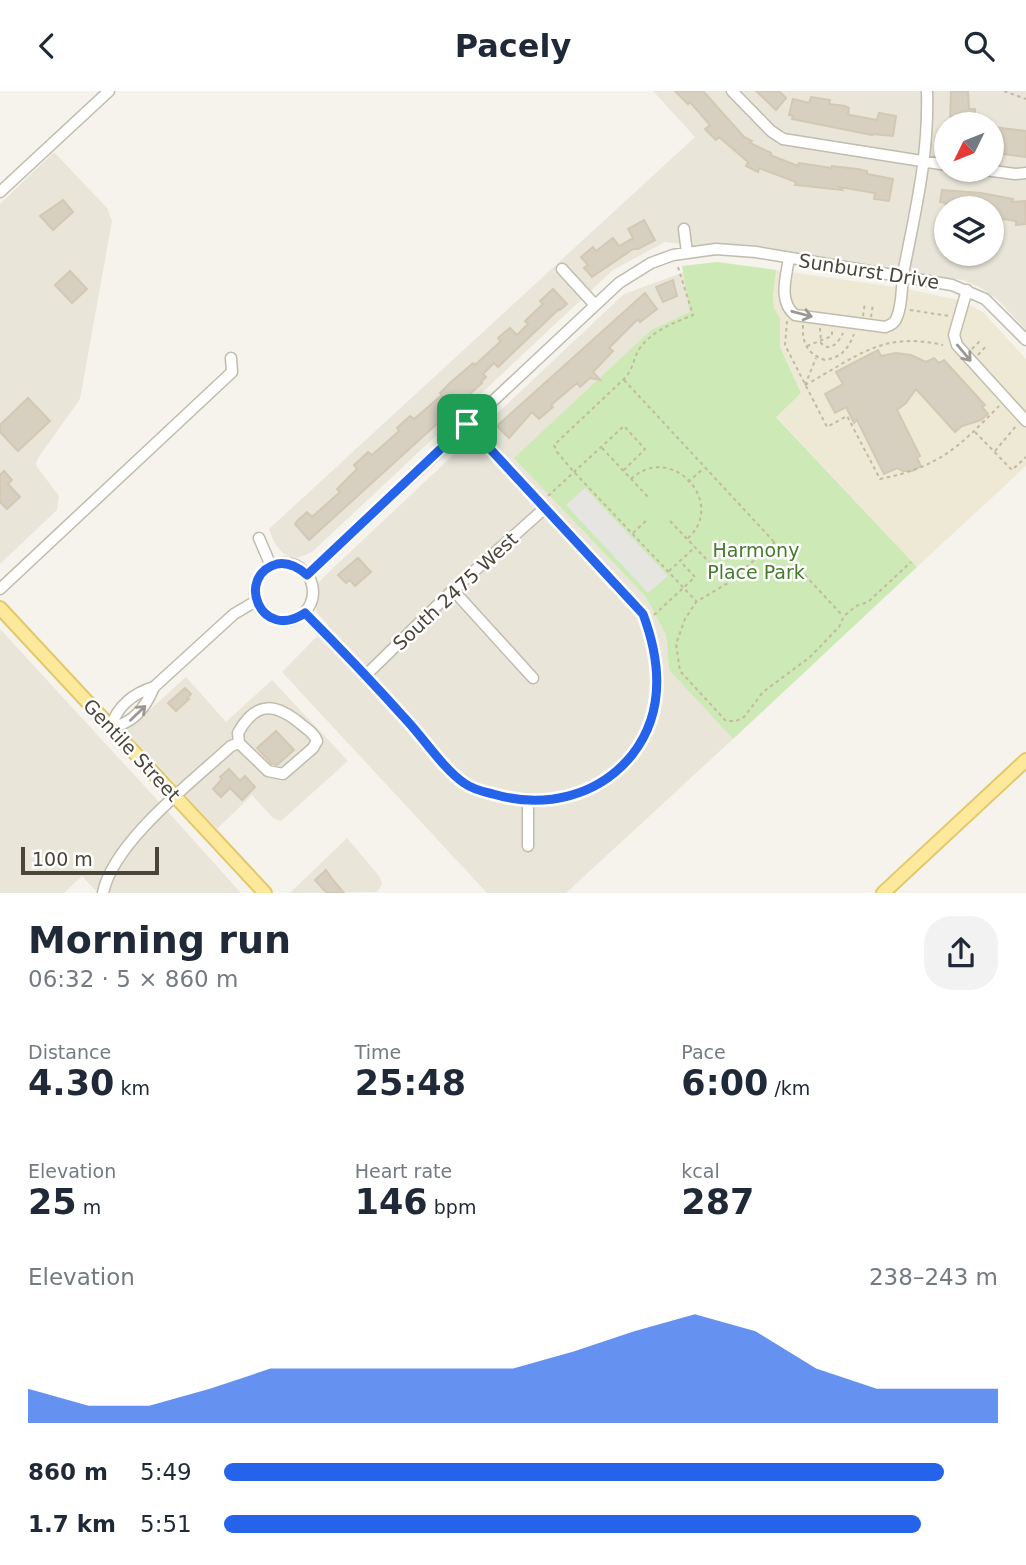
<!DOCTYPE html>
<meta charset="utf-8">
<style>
:root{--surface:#fff;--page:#f2f2f3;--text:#1f2937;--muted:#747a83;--accent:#2563eb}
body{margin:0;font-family:"DejaVu Sans",sans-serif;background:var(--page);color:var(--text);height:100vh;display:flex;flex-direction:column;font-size:26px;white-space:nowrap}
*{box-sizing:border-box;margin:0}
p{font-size:23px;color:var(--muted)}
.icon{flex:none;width:38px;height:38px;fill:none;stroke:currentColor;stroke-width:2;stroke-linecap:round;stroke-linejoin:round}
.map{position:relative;height:802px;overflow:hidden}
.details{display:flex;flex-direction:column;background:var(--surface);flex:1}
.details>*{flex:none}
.needle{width:46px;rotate:227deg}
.controls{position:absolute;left:934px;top:21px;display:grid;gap:14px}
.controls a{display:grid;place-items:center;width:70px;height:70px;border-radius:50%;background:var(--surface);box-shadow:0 2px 5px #0004;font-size:35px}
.scale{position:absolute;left:21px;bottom:18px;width:138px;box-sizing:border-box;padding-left:7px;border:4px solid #4a4439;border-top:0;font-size:19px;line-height:24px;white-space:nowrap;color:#4a4439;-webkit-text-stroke:5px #fff;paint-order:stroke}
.pin{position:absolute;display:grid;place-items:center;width:60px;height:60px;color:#fff;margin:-30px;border-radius:14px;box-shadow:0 4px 10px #0006}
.round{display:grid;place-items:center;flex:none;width:74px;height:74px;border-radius:28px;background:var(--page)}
.overview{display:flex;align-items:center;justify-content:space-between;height:119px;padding:0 28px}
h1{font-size:38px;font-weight:600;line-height:52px}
.figures{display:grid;grid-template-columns:repeat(3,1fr);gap:10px;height:119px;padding:7px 28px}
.figures div{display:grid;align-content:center}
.figures b{font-size:35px;font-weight:600}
.figures small{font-size:19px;font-weight:400}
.figures p{font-size:19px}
.chart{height:196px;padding:14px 28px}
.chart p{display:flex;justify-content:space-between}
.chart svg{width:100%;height:126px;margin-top:7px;fill:var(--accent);opacity:.7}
ul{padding:0 28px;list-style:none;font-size:23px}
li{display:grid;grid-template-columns:112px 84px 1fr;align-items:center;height:52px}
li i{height:18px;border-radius:9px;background:var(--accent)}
header{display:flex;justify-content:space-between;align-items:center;height:91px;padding:0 28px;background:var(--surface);font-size:32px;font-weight:600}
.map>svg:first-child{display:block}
.residential{fill:#e9e5d9;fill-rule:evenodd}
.education{fill:#eee9d5}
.green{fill:#cde9b5}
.parking{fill:#e7e5e2}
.building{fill:#d7d0c0;stroke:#d2c8b3;stroke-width:2}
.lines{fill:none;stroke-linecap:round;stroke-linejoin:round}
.minor-casing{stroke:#c1bcad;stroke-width:13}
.major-casing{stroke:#e3c86b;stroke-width:16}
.path{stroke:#c3b99f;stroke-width:2;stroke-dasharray:3.5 3.5;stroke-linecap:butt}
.minor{stroke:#fff;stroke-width:10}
.major{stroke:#fde99c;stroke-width:12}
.oneway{stroke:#9b9892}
.route-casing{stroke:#fff;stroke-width:14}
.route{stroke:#2563eb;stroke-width:9}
.labels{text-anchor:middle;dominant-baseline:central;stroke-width:5;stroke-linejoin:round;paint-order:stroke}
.street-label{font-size:19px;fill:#4a4439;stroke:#fff}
.park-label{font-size:19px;fill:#447c2b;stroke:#fff}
</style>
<header><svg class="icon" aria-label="back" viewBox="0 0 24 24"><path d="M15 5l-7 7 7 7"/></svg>Pacely<svg class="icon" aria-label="search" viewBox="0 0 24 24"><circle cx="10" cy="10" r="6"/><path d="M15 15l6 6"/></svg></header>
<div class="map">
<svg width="1026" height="802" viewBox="0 0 1026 802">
<rect width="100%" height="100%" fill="#f5f3eb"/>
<!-- residential -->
<path class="residential" d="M653,0H1026V239L999,210L981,197L963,189L665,151L613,179L312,461L297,467H290L282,461L275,453L269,438L695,46ZM947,33H992V79H947ZM947,117H992V163H947Z
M54,61L107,117L112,130L80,308L38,367L36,372L37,376L59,405L57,419L0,473V113Z
M687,180L691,221L651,239L515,367L646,506L666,544L669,579L733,648L566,802H487L282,581L328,534L316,521L319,491L328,482L624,203Z
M0,538L161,713L241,802H98L82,785L64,802H0Z
M186,586L226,631L272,589L348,670L281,730L273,727L252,704L217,738L126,640Z
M347,747L380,786L382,793L377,801L290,802Z"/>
<!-- education -->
<path class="education" d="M776,179L902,197L963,210L984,222L1026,268V375L917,476L776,325L801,302L780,256V227L774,217L773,207Z"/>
<!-- green -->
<path class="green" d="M717,171L776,179L773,207L774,217L780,227V256L801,302L776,326L917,476L733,648L669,579L666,544L646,506L514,367L651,239L690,221L682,175Z"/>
<!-- parking -->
<path class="parking" d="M585,397L668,485L648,502L566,414Z"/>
<!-- building -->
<path class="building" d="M675,0H703L744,46L752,50L750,52L771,62L770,64L798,75L799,72L832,77V75L858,78L867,80V83L893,88L889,110L874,108L875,102L839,96L842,99L795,94L796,91L759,77L758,81L746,75L748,71L719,46L716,49L705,38L710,34L690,11L688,13Z
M756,0H779L786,7L776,19Z
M951,0H968L969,18H975V33H950Z
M811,6L830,9L829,13L845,15L849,17L848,23L850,24L877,29L879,22L896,25L893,45L872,43V44L792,28L793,25L789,24L793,8L809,12Z
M992,36L1026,40V66L995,62L996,57H992Z
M942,99L981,102L1013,108L1012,111L1025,110L1026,133L1016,134V130L992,126V117H945L946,112L940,111Z
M63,109L73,121L53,139L40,125Z
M644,129L655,149L638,158H633L592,186L584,177L588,174L581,166L593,156L596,160L613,147L619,155L633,147L628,138Z
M70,180L87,198L72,212L55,194Z
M673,189L677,205L663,211L656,196Z
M553,198L567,213L560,219L559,218L498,276L494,272L483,283L486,286L481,291L482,292L309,449L295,433L298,429L307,421L312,426L340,401L337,398L357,378L354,374L368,361L372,364L388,350L399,340L397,337L410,325L414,328L442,304L440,302L451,291L473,272L475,274L501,250L498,247L506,240L510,237L517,244L528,233L525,230L543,213L540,210Z
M645,202L657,218L640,231L638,228L609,257L613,260L593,281L600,289L590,287L580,296L577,292L551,314L553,316L539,328L532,321L509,347L497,335Z
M878,259L881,265L896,262L911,264L926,271L934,267L939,272L944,269L985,314L982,316L988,323L981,329L962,335L955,341L916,298L906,312L897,319L920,365L917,367L921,375L912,380H903L897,377L884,383L857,329L854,332L846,316L835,322L825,303L843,293L836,281Z
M28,307L50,330L18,360L0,341V334Z
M4,380L12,389L8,393L20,406L7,418L0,411V384Z
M358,467L371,481L355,495L350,489L346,492L338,484Z
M185,597L191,603L187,607L189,608L176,620L168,612Z
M276,640L294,659L277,674L272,673L257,657Z
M229,678L240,690L245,685L255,696L242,709L230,697L221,706L213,698L222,688L220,686Z
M326,779L333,789L344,802H327L315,789Z"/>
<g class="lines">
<defs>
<path id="minor" d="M732,0L771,40L783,48L947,74
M985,79L1015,83L1026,82
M0,101L109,0
M684,138L687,162
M789,167C786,187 778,210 795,224L885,236C891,234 895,232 897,226C903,212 901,193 904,178C916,117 929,63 927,0
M562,178L595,214
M967,199L954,244L957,254L1026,330
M259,447L271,475
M255 501a29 29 0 1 1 58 0a29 29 0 1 1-58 0Z
M307,484L619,192L651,172L673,164L716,158L756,161L952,194L985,208L1026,249
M0,498L232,281L231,267
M453,499L533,587
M305,522C341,558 376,595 410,633C426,651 445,679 464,692C472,698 483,701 493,703C544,718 599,706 632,664C665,622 662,571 643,523L467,333
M366,584L453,499L545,417
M154,596C146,616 133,633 111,636C117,615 134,602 154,596L234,523L256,510
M528,709V755
M103,802C113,751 193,690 231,655L239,652L268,680L283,683L313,657L317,650C314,642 308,639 302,634C276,612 256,609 238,642L239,652"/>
<path id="major" d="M0,517L265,802
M883,802L1026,669"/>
</defs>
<!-- minor casing -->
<use href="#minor" class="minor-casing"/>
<!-- major casing -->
<use href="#major" class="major-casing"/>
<!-- path -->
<path class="path" d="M1004,0L1026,8
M678,176L693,224C674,232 653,239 640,257C633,267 634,277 625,287L554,354L557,361L574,381L696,510
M910,219L949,225
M863,225L865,211
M871,226L873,213
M787,230L785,254L827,336L847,325L880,388C939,376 958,357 999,315
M803,234C802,252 807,263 825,269C842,266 848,258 854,243
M820,237L821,252C830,262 839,251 843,242
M807,255L832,245V240
M972,258L982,248
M978,264L987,254
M624,289L842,524
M805,294C857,266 881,240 943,254
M805,294L816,267
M975,341L1012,379L1026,366
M602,357L648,406
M995,360L1016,335
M631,388C672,350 728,413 687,448
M688,391L704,377
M548,405L624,335L645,358L623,380
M670,430L728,491
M633,442L647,429
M775,451L728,492L696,511L685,528L676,553L680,580L726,630H736L744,626L763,601L810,566L839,536L844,525L856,515L868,511L911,471
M669,480L693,458
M654,524L695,486L680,470"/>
<!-- minor -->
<use href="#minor" class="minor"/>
<!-- major -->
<use href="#major" class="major"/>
</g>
<!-- one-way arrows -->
<defs><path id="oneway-shaft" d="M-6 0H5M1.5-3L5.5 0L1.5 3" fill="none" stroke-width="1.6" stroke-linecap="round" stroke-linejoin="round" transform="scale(1.75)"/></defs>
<g class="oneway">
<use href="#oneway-shaft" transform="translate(802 223) rotate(15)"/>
<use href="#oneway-shaft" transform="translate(964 262) rotate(50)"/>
<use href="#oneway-shaft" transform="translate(138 622) rotate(-44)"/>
</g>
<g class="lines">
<defs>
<path id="route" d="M467,333L643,523C661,571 665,622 632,664C598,706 544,718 493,703C484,701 472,698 464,692C445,679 426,651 410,633C376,595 341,558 305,522C260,552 235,484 277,473C289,471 298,476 307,484Z"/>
</defs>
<!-- route casing -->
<use href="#route" class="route-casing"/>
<!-- route -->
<use href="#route" class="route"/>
</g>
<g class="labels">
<!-- street labels -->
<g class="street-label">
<text transform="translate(869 180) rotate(9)">Sunburst Drive</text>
<text transform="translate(455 500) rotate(-43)">South 2475 West</text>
<text transform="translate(132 659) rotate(47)">Gentile Street</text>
</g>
<!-- park labels -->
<g class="park-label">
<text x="756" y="459">Harmony<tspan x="756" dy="22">Place Park</tspan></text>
</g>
</g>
</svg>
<div class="controls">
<a><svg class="needle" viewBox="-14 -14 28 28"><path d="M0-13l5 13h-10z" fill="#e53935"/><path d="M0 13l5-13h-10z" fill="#747a83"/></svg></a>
<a><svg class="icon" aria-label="layers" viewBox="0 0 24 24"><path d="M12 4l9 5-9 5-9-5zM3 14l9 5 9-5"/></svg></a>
</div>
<div class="scale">100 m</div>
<div class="pin" style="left:467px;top:333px;background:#1e9e55"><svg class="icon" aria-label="arrive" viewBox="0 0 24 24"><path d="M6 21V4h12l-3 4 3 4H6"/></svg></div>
</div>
<section class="details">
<div class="overview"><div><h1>Morning run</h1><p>06:32 · 5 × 860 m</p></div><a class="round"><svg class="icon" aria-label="share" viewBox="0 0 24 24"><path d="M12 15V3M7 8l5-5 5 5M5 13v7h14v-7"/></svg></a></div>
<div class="figures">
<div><p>Distance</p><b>4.30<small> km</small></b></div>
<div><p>Time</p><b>25:48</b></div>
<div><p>Pace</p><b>6:00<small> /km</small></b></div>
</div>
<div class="figures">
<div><p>Elevation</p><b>25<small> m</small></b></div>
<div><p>Heart rate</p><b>146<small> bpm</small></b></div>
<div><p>kcal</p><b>287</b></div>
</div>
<div class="chart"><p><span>Elevation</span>238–243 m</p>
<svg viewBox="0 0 160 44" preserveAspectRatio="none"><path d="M0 44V32L10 38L20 38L30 32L40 25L50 25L60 25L70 25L80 25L90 19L100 12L110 6L120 12L130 25L140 32L150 32L160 32V44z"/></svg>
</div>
<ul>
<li><b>860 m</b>5:49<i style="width:93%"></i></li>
<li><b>1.7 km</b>5:51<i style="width:90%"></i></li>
</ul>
</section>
